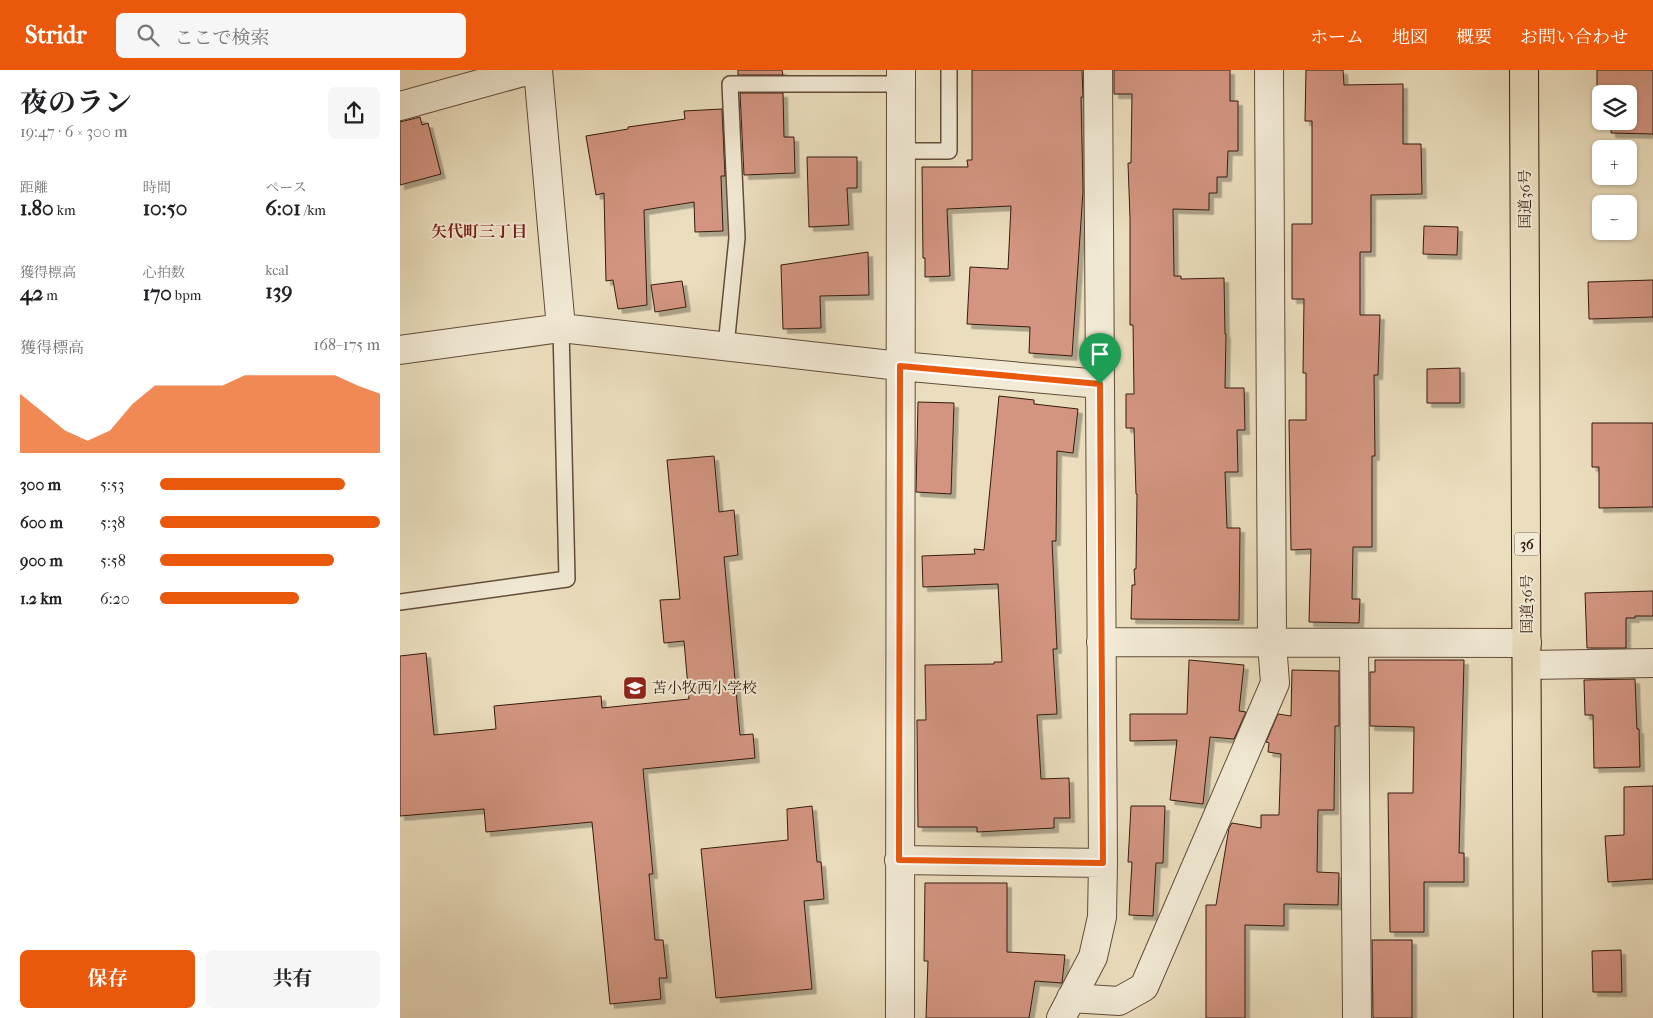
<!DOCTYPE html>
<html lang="ja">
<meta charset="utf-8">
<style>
:root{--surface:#fff;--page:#f6f6f6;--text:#202124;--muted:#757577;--accent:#ea580c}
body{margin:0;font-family:"IM FELL French Canon","Noto Serif JP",serif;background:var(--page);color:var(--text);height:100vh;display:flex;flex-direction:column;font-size:19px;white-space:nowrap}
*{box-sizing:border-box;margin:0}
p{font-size:16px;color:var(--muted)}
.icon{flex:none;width:28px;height:28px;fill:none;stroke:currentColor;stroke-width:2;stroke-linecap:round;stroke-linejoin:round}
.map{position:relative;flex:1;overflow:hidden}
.drawer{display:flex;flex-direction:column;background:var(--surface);width:400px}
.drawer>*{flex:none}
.buttons{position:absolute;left:1192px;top:15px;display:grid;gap:10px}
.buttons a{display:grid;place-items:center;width:45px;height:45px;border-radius:8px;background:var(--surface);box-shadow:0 1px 4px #0004;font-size:25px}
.pin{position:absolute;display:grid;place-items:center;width:42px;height:42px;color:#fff;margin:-51px -21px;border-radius:50% 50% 50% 0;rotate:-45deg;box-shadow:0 0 5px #0007}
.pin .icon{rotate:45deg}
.round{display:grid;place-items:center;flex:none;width:52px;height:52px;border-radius:8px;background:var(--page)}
.summary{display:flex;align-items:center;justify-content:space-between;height:85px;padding:0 20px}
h1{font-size:28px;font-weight:700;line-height:38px}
.figures{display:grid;grid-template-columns:repeat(3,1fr);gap:8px;height:85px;padding:5px 20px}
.figures div{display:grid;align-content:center}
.figures b{font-size:21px;font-weight:700}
.figures small{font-size:14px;font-weight:400}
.figures p{font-size:14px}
.chart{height:140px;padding:10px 20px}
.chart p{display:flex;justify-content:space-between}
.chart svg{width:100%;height:90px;margin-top:5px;fill:var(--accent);opacity:.7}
.primary-button{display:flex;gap:10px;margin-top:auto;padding:10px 20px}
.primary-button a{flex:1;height:58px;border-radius:8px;background:var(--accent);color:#fff;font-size:20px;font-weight:700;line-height:58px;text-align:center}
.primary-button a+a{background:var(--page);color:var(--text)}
ul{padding:0 20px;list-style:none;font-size:16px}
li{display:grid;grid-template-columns:80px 60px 1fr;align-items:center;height:38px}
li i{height:12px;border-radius:6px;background:var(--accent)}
header{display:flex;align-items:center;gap:30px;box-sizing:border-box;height:70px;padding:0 25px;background:var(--accent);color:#fff}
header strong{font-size:24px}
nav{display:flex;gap:28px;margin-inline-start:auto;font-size:18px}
.search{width:350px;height:45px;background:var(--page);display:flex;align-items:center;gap:12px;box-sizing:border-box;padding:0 18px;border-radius:8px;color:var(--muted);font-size:19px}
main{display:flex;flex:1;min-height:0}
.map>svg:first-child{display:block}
.building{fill:#d39581;stroke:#351b0e;filter:url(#shadow)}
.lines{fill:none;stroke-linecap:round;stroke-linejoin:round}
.lane-casing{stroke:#624c3a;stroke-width:18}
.street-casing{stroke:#624c3a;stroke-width:30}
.highway-casing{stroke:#351b0e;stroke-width:30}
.lane{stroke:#f2ead5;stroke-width:15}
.street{stroke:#f2ead5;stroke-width:28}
.highway{stroke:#ebdebe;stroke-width:28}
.route-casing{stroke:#fff;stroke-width:10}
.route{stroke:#ea580c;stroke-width:6}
.labels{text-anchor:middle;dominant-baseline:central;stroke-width:4;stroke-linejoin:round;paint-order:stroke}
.shield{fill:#f2ead5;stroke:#6e594a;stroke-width:1}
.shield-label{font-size:14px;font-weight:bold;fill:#351b0e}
.street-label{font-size:15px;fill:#351b0e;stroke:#f2ead5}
.poi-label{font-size:15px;fill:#351b0e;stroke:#f2ead5;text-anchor:start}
.neighbourhood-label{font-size:16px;font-weight:bold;fill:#7a1f14;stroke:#f2ead5}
</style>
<header>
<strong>Stridr</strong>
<div class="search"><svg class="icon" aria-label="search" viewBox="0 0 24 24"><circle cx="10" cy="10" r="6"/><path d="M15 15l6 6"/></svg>ここで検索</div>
<nav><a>ホーム</a><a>地図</a><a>概要</a><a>お問い合わせ</a></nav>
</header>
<main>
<section class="drawer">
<div class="summary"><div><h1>夜のラン</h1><p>19:47 · 6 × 300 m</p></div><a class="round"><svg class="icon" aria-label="share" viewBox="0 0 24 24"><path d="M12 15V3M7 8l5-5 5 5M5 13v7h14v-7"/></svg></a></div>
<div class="figures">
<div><p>距離</p><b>1.80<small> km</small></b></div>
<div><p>時間</p><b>10:50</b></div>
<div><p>ペース</p><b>6:01<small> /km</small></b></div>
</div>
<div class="figures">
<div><p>獲得標高</p><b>42<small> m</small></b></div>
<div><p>心拍数</p><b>170<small> bpm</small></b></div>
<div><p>kcal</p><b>139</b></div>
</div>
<div class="chart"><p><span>獲得標高</span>168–175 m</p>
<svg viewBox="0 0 160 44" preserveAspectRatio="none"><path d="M0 44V15L10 24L20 33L30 38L40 33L50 20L60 11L70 11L80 11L90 11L100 6L110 6L120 6L130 6L140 6L150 11L160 15V44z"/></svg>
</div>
<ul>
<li><b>300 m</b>5:53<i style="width:84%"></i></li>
<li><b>600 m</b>5:38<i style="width:100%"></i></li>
<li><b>900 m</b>5:58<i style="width:79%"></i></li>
<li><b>1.2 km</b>6:20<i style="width:63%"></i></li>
</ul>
<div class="primary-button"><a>保存</a><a>共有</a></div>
</section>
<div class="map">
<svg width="1253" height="948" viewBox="0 0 1253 948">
<defs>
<filter id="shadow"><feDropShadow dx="4.5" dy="4.5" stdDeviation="0" flood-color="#0004"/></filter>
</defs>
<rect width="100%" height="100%" fill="#ebdebe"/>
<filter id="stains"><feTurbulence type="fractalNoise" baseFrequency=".004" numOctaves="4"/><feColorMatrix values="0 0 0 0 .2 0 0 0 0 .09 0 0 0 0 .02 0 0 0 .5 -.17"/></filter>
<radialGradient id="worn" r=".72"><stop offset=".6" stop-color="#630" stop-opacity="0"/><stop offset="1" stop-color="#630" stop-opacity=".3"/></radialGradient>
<!-- building -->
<path class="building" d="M338,0H382L383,5H338Z
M572,0H682L683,27H681L683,121L672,286L629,283L630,257L567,254L570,197L608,199L611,136L547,139L550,206L525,207V188H523L522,97H568L567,90H572Z
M714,0H830V31H838V81H828L827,107H817V123H809V140L773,139L774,206H781V209L824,208L825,264H826L825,318H844L845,360H837L838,402H825L827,458H840L839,550L731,549L732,515H735L734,499H736L737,424H736L734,358H726V324H734L733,255H730V148L728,93H731L732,24H714Z
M906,0H943L944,15L1003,14V74H1021L1022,124L971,125V182H960V245H980L978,305H974L975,386H972V477H953L952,529H960L959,553L909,552L911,479L891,480L889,350H906V303H903L904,229H892V154H912V51H905Z
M1197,0H1253V64L1211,63V51H1229V24H1201V27H1197Z
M340,23H383L384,67H394L395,103L344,105Z
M322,39L325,106H321L323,161L295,162L294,132L244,140L247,235L218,239L213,210L206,211L204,123L196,125L186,66L228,59V57L285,49L284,41Z
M20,47L22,55L28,53L41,104L0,115V52Z
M407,87H457V118H447L449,155L409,157Z
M1024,156L1058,157L1057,185L1023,184Z
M468,182L469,225L420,226L421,258L383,259L381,195Z
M1253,210V247L1189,249L1188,212Z
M282,211L286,237L255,242L251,215Z
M1060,298V333H1027V299Z
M599,326L634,330V334L678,339L673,383L657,381L656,471H652L657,579H653L657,644L637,645L641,709L669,708L670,748H654V758L577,762V757H518L517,650H526L525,595L594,594V592H602L598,514L523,517L522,486L575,484L574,479L584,480Z
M518,332L554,333L551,424L516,422Z
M1192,353H1253V437L1199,438V397H1192Z
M314,386L319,442L334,440L338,485L324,487L340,665L353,664L355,688L243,699L253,804H249L255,870H263L267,908H259L261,929L210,934L192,752L86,762L84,739L0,746V586L26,583L34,665L96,659L94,636L201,626L202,638L289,629L284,571L264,573L260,530L280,529L267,390Z
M1253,521V546H1235V548H1226V578H1187L1185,523Z
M789,590L844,595L839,641L846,642L834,669L810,667L803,734L770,730L777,670L730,671V644H787Z
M975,590H1064L1059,783H1064V812H1024V862H990L988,723H1013L1014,657L970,656V602H975Z
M892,600L939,601V656H935L934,740H918L917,802L939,803L938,835L884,834V856L845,855V948H806V835H816L829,758L832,753L861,758V745H879L881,684L868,682L869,673L866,672L878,644L891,646Z
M1235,609L1237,659H1239L1240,697L1194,698L1193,645H1185L1184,610Z
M1253,716V809L1208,812L1205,766L1224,765V717Z
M412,736L417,792H421L424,829L404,831L412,919L316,928L301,779L388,770L387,739Z
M731,736H765L763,793H756L753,846L729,845L732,792H728Z
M525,813H607V882L665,885L662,913L635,911L629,948H526L528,891H524Z
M972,870H1012V948H973Z
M1221,880L1222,922H1193L1192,881Z"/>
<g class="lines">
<defs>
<path id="lane" d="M502,81H549V0
M326,276L337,168L330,14H502
M0,532L167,509L161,258"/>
<path id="street" d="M138,0L161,258
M0,36L130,0
M0,280L161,258L500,296L700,314
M701,572L1127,573
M954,573L957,948
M1127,595L1253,593
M499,790L703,793
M671,928L719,931L744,917L875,613L872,573L869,0
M500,948L501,0
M661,948L693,887L702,847L703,793L698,0"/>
<path id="highway" d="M1124,0L1128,948"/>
</defs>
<!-- lane casing -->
<use href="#lane" class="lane-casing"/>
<!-- street casing -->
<use href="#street" class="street-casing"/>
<!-- highway casing -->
<use href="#highway" class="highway-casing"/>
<!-- lane -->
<use href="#lane" class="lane"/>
<!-- street -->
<use href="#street" class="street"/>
<!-- highway -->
<use href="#highway" class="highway"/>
</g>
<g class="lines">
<defs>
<path id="route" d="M500,296L700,314L703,793L499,790Z"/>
</defs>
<!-- route casing -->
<use href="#route" class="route-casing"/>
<!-- route -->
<use href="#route" class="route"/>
</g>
<!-- icons -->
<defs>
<symbol id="school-square" viewBox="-11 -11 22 22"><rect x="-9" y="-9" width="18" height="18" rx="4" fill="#8f2418" stroke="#f2ead5"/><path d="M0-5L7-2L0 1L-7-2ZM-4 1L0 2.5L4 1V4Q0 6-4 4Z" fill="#fff"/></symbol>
</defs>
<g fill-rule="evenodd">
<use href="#school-square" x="221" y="604" width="28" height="28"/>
</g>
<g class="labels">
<!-- shield labels -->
<rect class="shield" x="1114.5" y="462.5" width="25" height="23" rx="4"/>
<g class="shield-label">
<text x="1127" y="474">36</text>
</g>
<!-- street labels -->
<g class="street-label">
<text transform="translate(1125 129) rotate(-90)">国道36号</text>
<text transform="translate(1127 534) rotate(-90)">国道36号</text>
</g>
<!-- poi labels -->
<g class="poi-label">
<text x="252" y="618">苫小牧西小学校</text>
</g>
<!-- neighbourhood labels -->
<g class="neighbourhood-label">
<text x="79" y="161">矢代町三丁目</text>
</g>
</g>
<rect width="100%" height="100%" filter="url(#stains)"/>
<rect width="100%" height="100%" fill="url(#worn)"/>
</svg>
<div class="buttons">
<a><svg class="icon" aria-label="layers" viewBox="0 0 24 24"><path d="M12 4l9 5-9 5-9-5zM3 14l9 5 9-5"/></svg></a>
<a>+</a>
<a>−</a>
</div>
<div class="pin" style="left:700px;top:314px;background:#1e9e55"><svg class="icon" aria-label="arrive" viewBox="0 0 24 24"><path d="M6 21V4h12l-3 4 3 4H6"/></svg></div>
</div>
</main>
